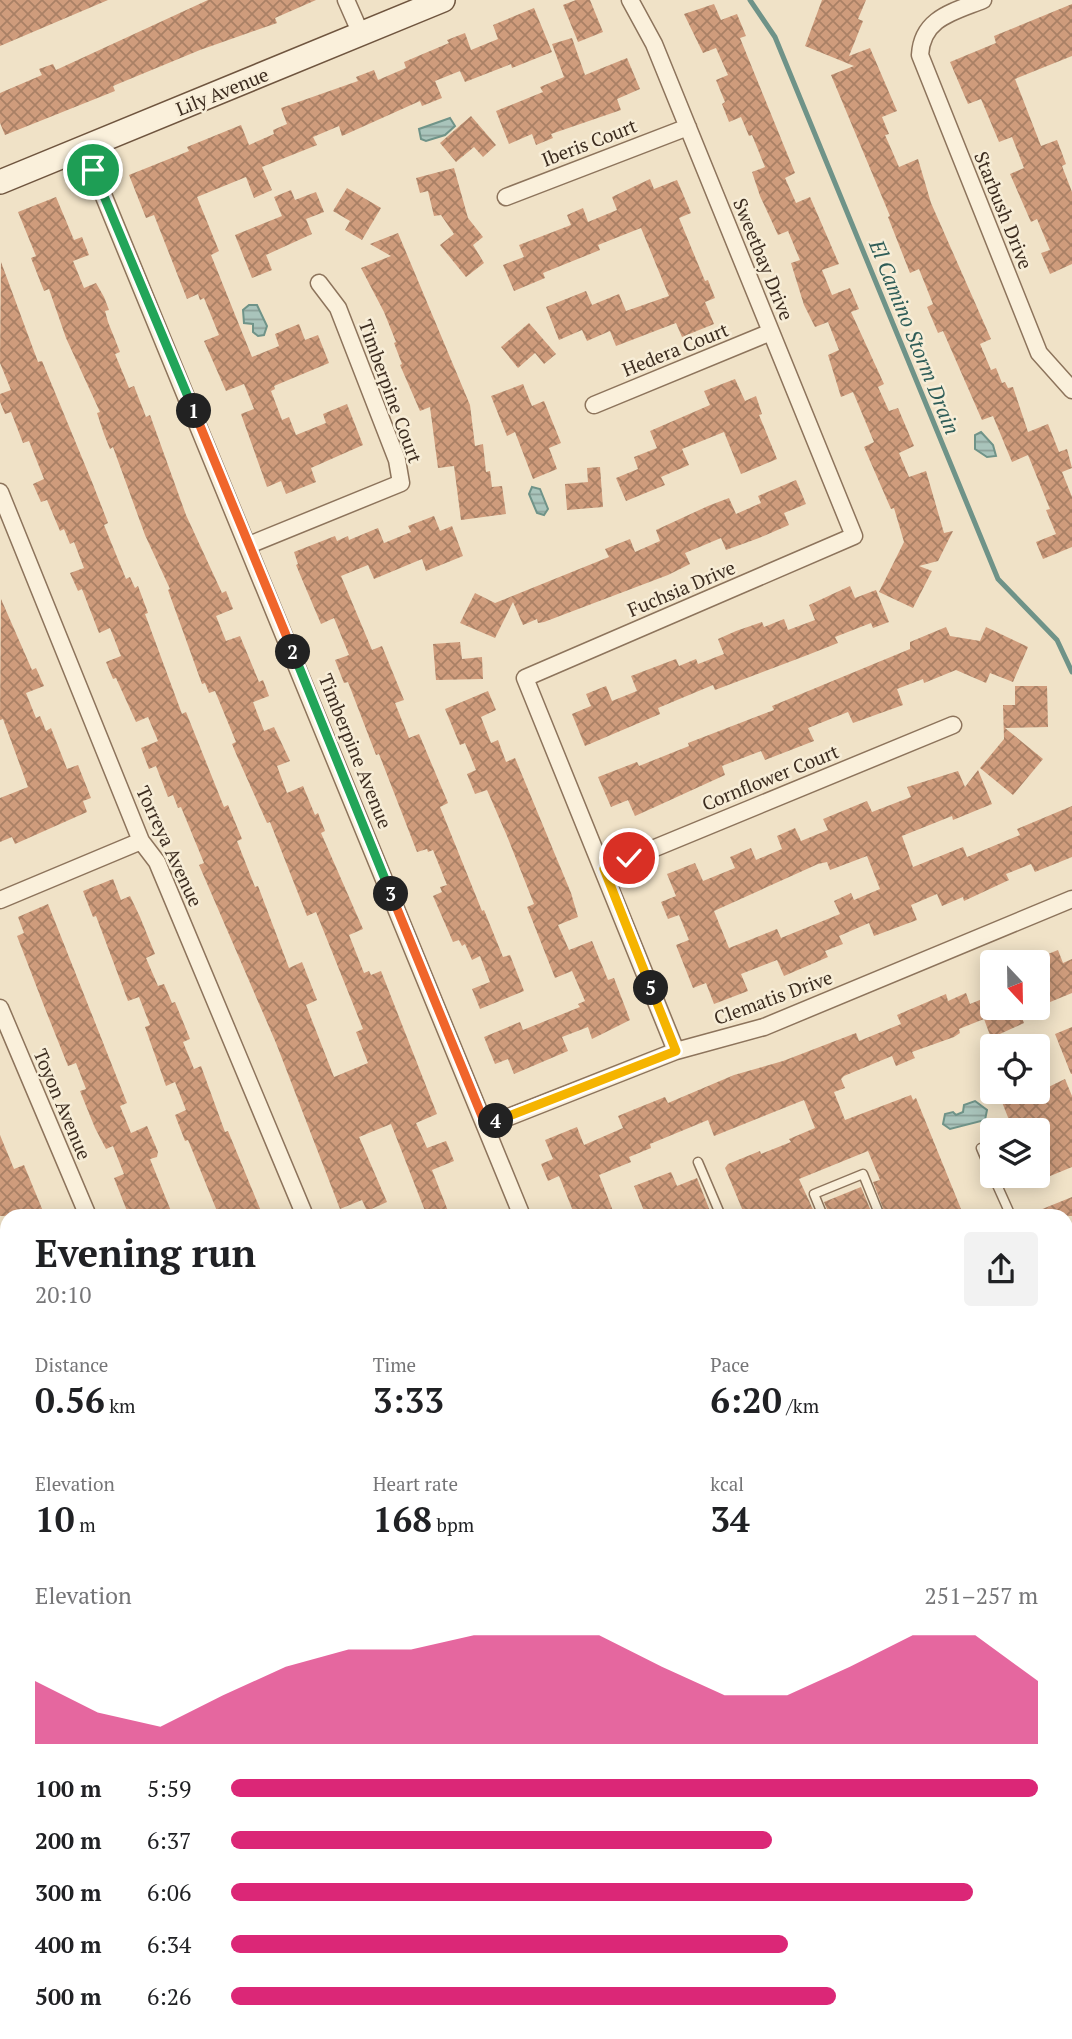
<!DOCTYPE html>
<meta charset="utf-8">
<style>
:root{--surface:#fff;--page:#f2f2f2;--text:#202124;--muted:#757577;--accent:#db2777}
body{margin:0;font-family:"PT Serif",serif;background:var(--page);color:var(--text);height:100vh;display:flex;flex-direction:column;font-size:26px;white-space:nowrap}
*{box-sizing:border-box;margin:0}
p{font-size:23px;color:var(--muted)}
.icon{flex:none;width:38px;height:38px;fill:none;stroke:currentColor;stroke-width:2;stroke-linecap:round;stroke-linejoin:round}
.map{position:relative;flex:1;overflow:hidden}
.sheet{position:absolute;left:0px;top:1209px;width:1073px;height:831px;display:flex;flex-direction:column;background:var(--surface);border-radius:21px 21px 0 0;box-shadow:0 4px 18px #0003}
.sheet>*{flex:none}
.needle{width:46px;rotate:158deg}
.buttons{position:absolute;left:980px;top:950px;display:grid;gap:14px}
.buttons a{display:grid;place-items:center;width:70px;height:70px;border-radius:7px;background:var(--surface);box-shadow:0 4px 18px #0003;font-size:35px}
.pin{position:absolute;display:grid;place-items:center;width:60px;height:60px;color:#fff;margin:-30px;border:4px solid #fff;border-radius:50%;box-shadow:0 2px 7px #0007}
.km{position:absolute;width:35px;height:35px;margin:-18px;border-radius:50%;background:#222;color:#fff;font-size:19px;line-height:35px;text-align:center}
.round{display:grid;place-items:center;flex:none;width:74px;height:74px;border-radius:7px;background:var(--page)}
.overview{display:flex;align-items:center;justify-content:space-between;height:119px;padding:0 35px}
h1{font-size:38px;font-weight:700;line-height:52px}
.stats{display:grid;grid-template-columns:repeat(3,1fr);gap:10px;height:119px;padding:7px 35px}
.stats div{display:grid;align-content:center}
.stats b{font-size:35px;font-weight:700}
.stats small{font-size:19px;font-weight:400}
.stats p{font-size:19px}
.chart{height:196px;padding:14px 35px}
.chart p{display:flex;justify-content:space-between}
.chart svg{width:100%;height:126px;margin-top:7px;fill:var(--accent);opacity:.7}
ul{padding:0 35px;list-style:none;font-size:23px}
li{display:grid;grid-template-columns:112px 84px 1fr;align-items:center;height:52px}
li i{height:18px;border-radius:9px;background:var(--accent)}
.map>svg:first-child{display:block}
.water{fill:url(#water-rules);stroke:#6f9388;stroke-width:2}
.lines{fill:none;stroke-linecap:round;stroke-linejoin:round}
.stream{stroke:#6f9388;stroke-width:5}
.building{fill:url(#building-cross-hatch);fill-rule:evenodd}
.lane-casing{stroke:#8d745c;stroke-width:11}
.street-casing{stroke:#8d745c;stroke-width:19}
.secondary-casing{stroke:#6f553f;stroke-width:26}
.highway-casing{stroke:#5b4230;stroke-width:33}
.lane{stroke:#faf0db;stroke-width:8}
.street{stroke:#faf0db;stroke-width:16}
.secondary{stroke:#faf0db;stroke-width:23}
.highway{stroke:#e09f57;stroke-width:30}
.split-1-casing{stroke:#fff;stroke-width:14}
.split-2-casing{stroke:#fff;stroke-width:14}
.split-3-casing{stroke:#fff;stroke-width:14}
.split-4-casing{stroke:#fff;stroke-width:14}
.split-5-casing{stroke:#fff;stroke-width:14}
.split-6-casing{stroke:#fff;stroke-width:14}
.split-1{stroke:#22a559;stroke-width:9}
.split-2{stroke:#f0652b;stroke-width:9}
.split-3{stroke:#22a559;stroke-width:9}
.split-4{stroke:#f0652b;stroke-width:9}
.split-5{stroke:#f5b400;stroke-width:9}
.split-6{stroke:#f5b400;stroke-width:9}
.labels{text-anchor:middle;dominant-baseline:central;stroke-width:5;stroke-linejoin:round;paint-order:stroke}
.street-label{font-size:19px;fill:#3d2d20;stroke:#f7edd7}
.water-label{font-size:21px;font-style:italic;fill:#2f5d58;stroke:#f7edd7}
</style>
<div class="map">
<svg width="1072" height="2039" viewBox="0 0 1072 2039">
<defs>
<pattern id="water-rules" width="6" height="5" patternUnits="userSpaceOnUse" patternTransform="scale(1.75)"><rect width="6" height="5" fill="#a9c4bb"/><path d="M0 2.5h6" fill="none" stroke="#8ba098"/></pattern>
<pattern id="building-cross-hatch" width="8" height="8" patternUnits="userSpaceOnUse" patternTransform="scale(1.75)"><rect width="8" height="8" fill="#cf9c7c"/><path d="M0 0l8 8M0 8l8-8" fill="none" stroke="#a98065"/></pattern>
</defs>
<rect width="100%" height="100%" fill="#f0e2c7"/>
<!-- water -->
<path class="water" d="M450,118L455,126L445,135L426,141L421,139L419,129Z
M249,305H257L267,326L264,335L258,336L253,332V324L244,323L243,310Z
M981,432L993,445L996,456L987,457L975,449V435Z
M532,487L540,489L548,509L544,515L537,513L529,494Z
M975,1101L987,1110L985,1120L950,1129L943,1124L945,1114L953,1112L956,1115L963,1112L964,1105Z"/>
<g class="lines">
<!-- stream -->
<path class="stream" d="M750,0L775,37L998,579L1057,640L1072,672
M1066,1882L1072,1879
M690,2039L703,2034"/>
</g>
<!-- building -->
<path class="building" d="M0,0H108L0,46Z
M208,0H316L275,18L277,23L200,50L113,86L115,91L5,135L0,123V93L42,75L39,69L53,64L56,70Z
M576,0H590L603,32L578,42L563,5Z
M822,0H866L858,19L863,21L849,56L870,48L897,111L882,117L889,134L885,135L899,167L918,159L931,203L991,339L980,344L991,370L996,368L1002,383L1005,382L1008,388L1013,387L1028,432L1048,424L1059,452L1067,449L1072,468L1062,472L1072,497V547L1043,559L1036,542L1056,534L1046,510L1050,509L1028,455L1012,462L993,416L982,420L943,331L938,333L927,307L933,304L919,269L910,273L888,217L890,216L831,75L854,66L805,46Z
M714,4L721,20L737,14L746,36L740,38L795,173L785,178L796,203L810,197L839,264L822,270L832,295L850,288L859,309L851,312L884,384L878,387L889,411L898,408L914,446L899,453L909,477L926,471L944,533L953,531L938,561L919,566L932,571L913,608L879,592L904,542L894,508L891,509L864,447L874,442L853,392L841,397L828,355L839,350L828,322L815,327L804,305L791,263L800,260L788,231L778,235L760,196L752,172L765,167L752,135L749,136L741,117L729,122L722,104L725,102L716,80L728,75L716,48L703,53L684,14Z
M1072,4V56L1015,79L1041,146L1057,140L1066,164L1062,166L1072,192V264L1050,274L1041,253L1050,250L1037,219L1031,222L1010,174L1024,168L1012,137L999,142L981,99L968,104L950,62L996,43L994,36Z
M534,8L552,52L512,68L511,64L465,82L460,71L435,81L442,98L422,106L420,101L342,136L339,126L313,137L317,145L262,167L272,190L254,198L246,177L197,197L219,251L211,255L252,357L279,346L275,334L299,324L305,340L318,335L329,363L274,386L275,389L271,391L282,420L289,417L296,435L326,423L323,414L347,404L363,445L311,468L316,482L286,494L281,481L267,487L241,414L254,409L244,384L226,391L204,341L219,335L204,298L200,300L198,294L187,299L154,215L146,218L129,175L189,151L187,147L241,125L249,145L274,134L273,130L287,124L281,108L358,81L356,77L374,70L378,80L406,68L404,62L449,43L447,40L465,33L471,50L498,39L493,25Z
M572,38L585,75L627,58L640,89L617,99L621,110L551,134L553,138L536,145L532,134L509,144L496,111L543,92L540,87L564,77L552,44Z
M471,116L496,145L483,157L474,147L456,162L440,143Z
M454,168L468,218L483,237L473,245L484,263L466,277L440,245L454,234L441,215L434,216L428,191L420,193L416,178Z
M650,179L654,189L677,180L691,213L679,218L705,281L708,280L715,298L705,302L714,324L682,337L676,323L616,346L610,331L587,341L582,330L559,340L546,307L586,291L592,305L619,294L626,311L669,296L641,228L598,245L600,250L543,273L545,278L514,291L503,265L524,257L519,245L571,225L567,215L583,208L588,222L617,210L612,197Z
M347,188L381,208L362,240L345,230L350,221L333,211Z
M291,190L295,200L316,192L324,212L306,219L312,234L266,255L272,270L252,278L235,235L282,216L274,197Z
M56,197L74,240L82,237L89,255L73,261L84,288L96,283L104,297L109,310L105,311L108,322L120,352L115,354L129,388L134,386L146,417L150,415L186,515L222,593L226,591L233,609L216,616L226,641L240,636L259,682L263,680L269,696L253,702L264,731L274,727L290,761L277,766L287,793L303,786L315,815L318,813L325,831L321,833L363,929L349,935L364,973L369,971L371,975L381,971L437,1114L416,1123L427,1148L446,1141L454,1161L432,1170L450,1216H427L391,1124L359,1137L387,1202L367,1211L362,1200L340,1209L276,1043L199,865L204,863L181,807L178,808L173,795L168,797L156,766L149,769L141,748L158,741L148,717L136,722L116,678L113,679L106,662L121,656L110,628L99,633L82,589L78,591L70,573L84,568L74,542L70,544L64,529L60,531L47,500L41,502L33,484L44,479L29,441L23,443L11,412L5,414L0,402V394L11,390L0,363L1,262L38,362L42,361L92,482L108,523L104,525L126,579L130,577L135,588L138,586L148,613L145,614L182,714L186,712L224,807L228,805L242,839L237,841L255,887L258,886L289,968L302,962L317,1000L306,1005L334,1077L368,1063L356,1032L363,1029L316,912L307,916L270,822L267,823L237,756L232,744L236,742L215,691L209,693L205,683L202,684L168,590L170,589L145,535L113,447L110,449L104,434L97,413L100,412L66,338L49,289L44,291L31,258L36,256L18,212Z
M398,233L470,405L475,446L483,444L486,472L490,471L492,487L502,486L506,514L461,520L454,466L438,468L430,407L420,411L400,365L402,364L394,343L396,342L384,312L361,268L391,256L370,244Z
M529,323L556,354L544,364L535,353L518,368L501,347Z
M735,379L745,401L756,396L762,414L759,415L777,459L741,474L724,432L682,449L689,465L661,477L665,485L626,501L616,478L638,469L634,457L657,448L650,431L710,405L704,391Z
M523,384L532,406L544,401L561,443L549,448L557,469L533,479L515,432L507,436L491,396Z
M600,467L603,507L567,510L565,484L588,482L587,468Z
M796,480L806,504L784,513L789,525L759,538L726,550L721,538L685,553L690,564L668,575L544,622L538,623L537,619L523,625L513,602L495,638L460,623L475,593L495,603L609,557L605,549L630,539L635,552L660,541L656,530L708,506L729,498L736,514L761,503L758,496Z
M434,516L440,531L452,526L463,556L426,571L422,559L374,579L368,565L341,576L372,650L382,646L404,700L395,703L409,738L419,734L448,803L440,807L482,911L484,910L503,957L510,955L524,991L480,1009L472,989L490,982L480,956L472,960L465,944L462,946L459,940L453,942L433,896L442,892L440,887L447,885L433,850L428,852L427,849L417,852L379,754L376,755L348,682L344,683L335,660L349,655L334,618L321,624L296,565L298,564L294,552L335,536L337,541L348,536L349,540L378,528L384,543L411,532L408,526Z
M850,586L855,598L876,590L889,622L873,628L871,623L835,637L838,643L805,656L715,690L713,685L658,708L660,714L585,746L572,714L591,706L586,694L606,686L612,701L637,691L631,676L676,659L679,666L696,659L698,664L724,654L718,639L736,631L762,622L764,627L784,619L788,630L815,620L809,605Z
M1,599L32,670L36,668L44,686L26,693L36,718L40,716L46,731L51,728L67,769L78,765L91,798L83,801L87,812L15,844L12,837L0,842V798L28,787L3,719L0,720Z
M946,627L950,636L980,641L986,627L1028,647L1013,682L990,673L986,683L956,670L924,683L923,679L897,689L903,705L853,723L848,712L808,728L814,741L765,760L761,751L722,766L725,775L655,807L635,816L628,800L611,807L598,777L637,762L639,766L689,746L688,743L774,710L772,706L910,649V642Z
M460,642L462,659L482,657L483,679L436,680L433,644Z
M1015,686H1047L1048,727L1005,728L1043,759L1013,795L980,768L1004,739L1003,705H1015Z
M488,691L496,710L481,717L491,743L498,740L506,762L515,758L571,893L578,917L558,925L569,950L592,941L608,980L614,978L630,1020L592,1039L588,1027L562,1037L568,1051L514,1074L508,1059L495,1064L484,1037L520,1022L523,1030L580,1007L578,1004L585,1001L572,971L555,978L527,907L534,904L507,836L487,790L475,794L467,774L476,770L465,743L460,745L445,709Z
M978,770L992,804L953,820L952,816L902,836L913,867L963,847L967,857L1020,835L1017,829L1072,806V857L1035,872L1031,864L1006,874L1009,880L964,901L963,897L942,906L937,894L911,905L917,920L874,936L869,923L839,936L843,944L825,951L828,957L784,976L777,960L741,974L748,991L714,1004L706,983L693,988L676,945L689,940L679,915L668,919L661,902L676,896L667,874L695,863L703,881L735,868L730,857L751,848L756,860L782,849L777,836L795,828L801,841L828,830L823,819L840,812L867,801L872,812L911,797L907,787L958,771L965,787ZM867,856L880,889L854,900L851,893L834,901L840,914L781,938L777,929L729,948L714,911L818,864L827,862L830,870Z
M113,879L121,900L130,896L140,917L155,954L146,958L158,986L164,984L172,1003L175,1002L190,1039L183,1042L194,1069L201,1066L225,1132L228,1131L263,1216H219L188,1140L185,1141L175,1115L186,1110L175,1082L166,1086L145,1027L150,1025L139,997L128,1001L96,916L93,917L83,891Z
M48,904L127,1103L120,1106L131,1133L147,1126L158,1152L157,1157L150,1159L173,1216H129L114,1178L124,1174L113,1146L106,1149L95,1128L80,1091L86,1089L76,1063L68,1066L44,1006L17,936L24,933L18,917Z
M1058,950L1063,963L1072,959V993L1038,1007V958Z
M966,993L970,1004L992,995V1008H1018L1024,1023L991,1038L984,1019L959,1029L960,1033L954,1037L912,1052L915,1058L896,1066L892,1056L844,1076L841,1079L845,1088L834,1092L845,1120L911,1095L913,1100L916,1098L961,1209L958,1211L960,1216H886L873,1182L880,1180L868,1151L799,1179L816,1216H745L725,1168L728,1164L760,1151L761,1154L791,1142L789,1139L815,1128L804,1100L714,1136L708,1120L650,1144L651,1148L629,1157L631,1162L599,1175L615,1216H575L559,1176L548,1181L541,1164L553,1159L545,1140L577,1127L584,1145L623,1128L618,1116L635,1109L665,1097L668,1103L734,1075L783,1061L856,1033L859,1041L901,1024L897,1015L946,994L948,1001Z
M1072,1027V1074H1071L1055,1034Z
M1065,1079L1072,1096V1167L1038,1181V1130H1013L998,1092H1038Z
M0,1135L14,1169L24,1165L45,1216H0Z
M671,1172L677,1186L697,1178L712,1216H646L634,1186Z
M861,1187L873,1216H830L824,1202Z
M1072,1197V1216H1025Z"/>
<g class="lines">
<defs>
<path id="lane" d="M981,1148L992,1174
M698,1162L721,1216
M993,1176L1011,1216
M823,1216L814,1194L863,1174L880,1216
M1066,1460L1072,1474
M0,1689L7,1686
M1066,1868L1072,1865
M119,2034L123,2039
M272,2034L274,2039
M404,2034L407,2039
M948,2034L951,2039
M1037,2034L1039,2039
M418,2039L431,2034
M830,2039L840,2035L841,2039"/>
<path id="street" d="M346,0L361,34
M630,0L654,44L854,536L525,678L676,1051
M983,0C953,12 922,18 920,55L1039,353L1072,390
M84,148L522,1216
M506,197L688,127
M594,405L771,332
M0,492L141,841L157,862L305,1216
M249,545L401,483L397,460L338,308L319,283
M604,869L953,725
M0,900L141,841
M0,1008L88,1216
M486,1126L676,1051L764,1027L1072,899
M0,1432L7,1440
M1066,1568L1072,1583
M1066,1771L1072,1769
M506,2034L508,2039
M300,2039L313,2034
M590,2039L604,2034"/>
<path id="secondary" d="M0,182L443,0
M1066,1317L1072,1314
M0,1780L7,1777"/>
<path id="highway" d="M0,1738L7,1737
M0,1823L7,1810
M0,1957L7,1970
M41,2034L44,2039"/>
</defs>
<!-- lane casing -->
<use href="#lane" class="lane-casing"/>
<!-- street casing -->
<use href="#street" class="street-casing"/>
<!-- secondary casing -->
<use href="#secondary" class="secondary-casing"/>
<!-- highway casing -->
<use href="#highway" class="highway-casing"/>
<!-- lane -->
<use href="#lane" class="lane"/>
<!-- street -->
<use href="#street" class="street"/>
<!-- secondary -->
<use href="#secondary" class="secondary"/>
<!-- highway -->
<use href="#highway" class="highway"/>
</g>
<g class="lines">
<defs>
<path id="split-1" d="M93,170L194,411"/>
<path id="split-2" d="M194,411L293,652"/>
<path id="split-3" d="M293,652L391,894"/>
<path id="split-4" d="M391,894L486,1126L496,1121"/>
<path id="split-5" d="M496,1121L676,1051L651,988"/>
<path id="split-6" d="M629,858L604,869L651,988"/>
</defs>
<!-- split-1 casing -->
<use href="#split-1" class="split-1-casing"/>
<!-- split-2 casing -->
<use href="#split-2" class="split-2-casing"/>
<!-- split-3 casing -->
<use href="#split-3" class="split-3-casing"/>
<!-- split-4 casing -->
<use href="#split-4" class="split-4-casing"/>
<!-- split-5 casing -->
<use href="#split-5" class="split-5-casing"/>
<!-- split-6 casing -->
<use href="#split-6" class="split-6-casing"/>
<!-- split-1 -->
<use href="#split-1" class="split-1"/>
<!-- split-2 -->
<use href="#split-2" class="split-2"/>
<!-- split-3 -->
<use href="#split-3" class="split-3"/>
<!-- split-4 -->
<use href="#split-4" class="split-4"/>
<!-- split-5 -->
<use href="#split-5" class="split-5"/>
<!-- split-6 -->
<use href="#split-6" class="split-6"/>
</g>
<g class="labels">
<!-- street labels -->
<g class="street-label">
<text transform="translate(222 91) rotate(-22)">Lily Avenue</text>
<text transform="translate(589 142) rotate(-21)">Iberis Court</text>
<text transform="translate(1004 210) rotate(68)">Starbush Drive</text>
<text transform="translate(764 259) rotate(68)">Sweetbay Drive</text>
<text transform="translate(675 349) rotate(-22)">Hedera Court</text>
<text transform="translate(391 391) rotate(70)">Timberpine Court</text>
<text transform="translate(681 588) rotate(-23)">Fuchsia Drive</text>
<text transform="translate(356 751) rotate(68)">Timberpine Avenue</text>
<text transform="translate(770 777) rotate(-22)">Cornflower Court</text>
<text transform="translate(170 846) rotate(65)">Torreya Avenue</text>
<text transform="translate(773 997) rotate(-20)">Clematis Drive</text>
<text transform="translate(63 1104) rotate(67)">Toyon Avenue</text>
</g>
<!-- water labels -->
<g class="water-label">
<text transform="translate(915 337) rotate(68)">El Camino Storm Drain</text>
</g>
</g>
</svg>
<div class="buttons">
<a><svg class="needle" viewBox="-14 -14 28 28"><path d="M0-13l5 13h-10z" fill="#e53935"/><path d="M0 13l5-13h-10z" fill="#757577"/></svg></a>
<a><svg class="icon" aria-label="locate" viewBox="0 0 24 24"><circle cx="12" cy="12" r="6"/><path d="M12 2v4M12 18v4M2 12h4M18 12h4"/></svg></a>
<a><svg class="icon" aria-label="layers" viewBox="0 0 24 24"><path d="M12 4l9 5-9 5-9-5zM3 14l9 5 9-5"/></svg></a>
</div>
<div class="pin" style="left:93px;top:170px;background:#1e9e55"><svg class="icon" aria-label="arrive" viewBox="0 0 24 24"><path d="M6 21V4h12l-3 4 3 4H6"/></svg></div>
<div class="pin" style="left:629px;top:858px;background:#d93025"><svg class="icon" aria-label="check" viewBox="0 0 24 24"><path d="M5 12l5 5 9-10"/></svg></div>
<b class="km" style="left:194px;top:411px">1</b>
<b class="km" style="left:293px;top:652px">2</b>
<b class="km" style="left:391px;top:894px">3</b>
<b class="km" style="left:496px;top:1121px">4</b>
<b class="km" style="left:651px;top:988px">5</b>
<section class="sheet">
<div class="overview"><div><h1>Evening run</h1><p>20:10</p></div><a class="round"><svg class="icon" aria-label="share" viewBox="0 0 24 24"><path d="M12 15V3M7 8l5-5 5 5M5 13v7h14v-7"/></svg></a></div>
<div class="stats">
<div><p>Distance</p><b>0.56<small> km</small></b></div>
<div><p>Time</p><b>3:33</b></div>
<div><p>Pace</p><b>6:20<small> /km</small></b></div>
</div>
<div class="stats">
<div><p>Elevation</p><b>10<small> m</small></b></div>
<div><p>Heart rate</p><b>168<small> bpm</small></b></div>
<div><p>kcal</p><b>34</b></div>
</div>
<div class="chart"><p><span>Elevation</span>251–257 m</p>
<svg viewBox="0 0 160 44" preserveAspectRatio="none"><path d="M0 44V22L10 33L20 38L30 27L40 17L50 11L60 11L70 6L80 6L90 6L100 17L110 27L120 27L130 17L140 6L150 6L160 22V44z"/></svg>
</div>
<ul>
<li><b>100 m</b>5:59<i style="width:100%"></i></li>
<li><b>200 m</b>6:37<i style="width:67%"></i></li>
<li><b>300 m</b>6:06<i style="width:92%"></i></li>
<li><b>400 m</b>6:34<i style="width:69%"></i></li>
<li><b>500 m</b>6:26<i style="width:75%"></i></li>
</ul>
</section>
</div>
